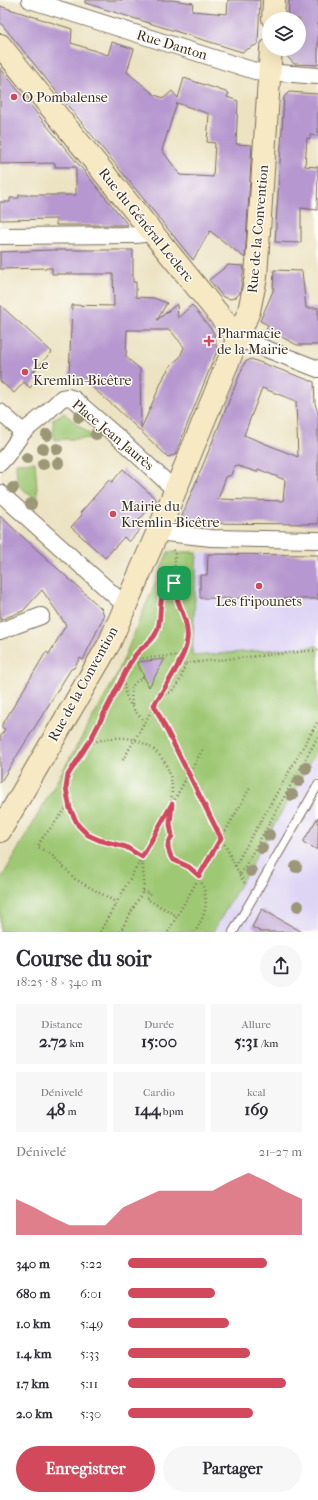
<!DOCTYPE html>
<html lang="fr">
<meta charset="utf-8">
<style>
:root{--surface:#fff;--page:#f7f7f7;--text:#2b2b33;--muted:#7c7c81;--accent:#d1495b}
body{margin:0;font-family:"IM FELL French Canon",serif;background:var(--page);color:var(--text);height:100vh;display:flex;flex-direction:column;font-size:15px;white-space:nowrap}
*{box-sizing:border-box;margin:0}
p{font-size:13px;color:var(--muted)}
.icon{flex:none;width:22px;height:22px;fill:none;stroke:currentColor;stroke-width:2;stroke-linecap:round;stroke-linejoin:round}
.map{position:relative;height:932px;overflow:hidden}
.sheet{display:flex;flex-direction:column;background:var(--surface);flex:1}
.sheet>*{flex:none}
.tools{position:absolute;left:262px;top:12px;display:grid;gap:8px}
.tools a{display:grid;place-items:center;width:44px;height:44px;border-radius:50%;background:var(--surface);box-shadow:0 4px 16px #0002;font-size:20px}
.pin{position:absolute;display:grid;place-items:center;width:34px;height:34px;color:#fff;margin:-17px;border-radius:8px;box-shadow:0 2px 6px #0006}
.round{display:grid;place-items:center;flex:none;width:42px;height:42px;border-radius:21px;background:var(--page)}
.summary{display:flex;align-items:center;justify-content:space-between;height:68px;padding:0 16px}
h1{font-size:22px;font-weight:800;line-height:30px}
.metrics{display:grid;grid-template-columns:repeat(3,1fr);gap:6px;height:68px;padding:4px 16px}
.metrics div{display:grid;align-content:center;border-radius:0px;background:var(--page);text-align:center}
.metrics b{font-size:17px;font-weight:800}
.metrics small{font-size:11px;font-weight:400}
.metrics p{font-size:11px}
.chart{height:112px;padding:8px 16px}
.chart p{display:flex;justify-content:space-between}
.chart svg{width:100%;height:72px;margin-top:4px;fill:var(--accent);opacity:.7}
.action{display:flex;gap:8px;margin-top:auto;padding:8px 16px}
.action a{flex:1;height:46px;border-radius:24px;background:var(--accent);color:#fff;font-size:16px;font-weight:800;line-height:46px;text-align:center}
.action a+a{background:var(--page);color:var(--text)}
ul{padding:0 16px;list-style:none;font-size:13px}
li{display:grid;grid-template-columns:64px 48px 1fr;align-items:center;height:30px}
li i{height:10px;border-radius:5px;background:var(--accent)}
.map>svg:first-child{display:block}
.built{fill:#ded5f5}
.green{fill:#9fc874;stroke:#6d7949}
.building{fill:#b697cf;fill-rule:evenodd}
.lines{fill:none;stroke-linecap:round;stroke-linejoin:round}
.service-casing{stroke:#796b58;stroke-width:10}
.minor-casing{stroke:#796b58;stroke-width:18}
.secondary-casing{stroke:#796b58;stroke-width:24}
.path{stroke:#796b58;stroke-width:2.5;stroke-dasharray:1 3;stroke-linecap:butt}
.service{stroke:#fff;stroke-width:8}
.minor{stroke:#fff;stroke-width:16}
.secondary{stroke:#f7e9c3;stroke-width:22}
.tree{fill:#9b9777}
.route-casing{stroke:#fff;stroke-width:8}
.route{stroke:#d1495b;stroke-width:5}
.poi-dot{fill:#d1495b;stroke:#fdfcf7;stroke-width:1.5}
.labels{text-anchor:middle;dominant-baseline:central;stroke-width:3;stroke-linejoin:round;paint-order:stroke}
.street-label{font-size:14px;fill:#3b2a1e;stroke:#fdfcf7}
.poi-label{font-size:14px;fill:#3b2a1e;stroke:#fdfcf7;text-anchor:start}
</style>
<div class="map">
<svg width="318" height="932" viewBox="0 0 318 932">
<rect width="100%" height="100%" fill="#fdfcf7"/>
<filter id="ink" filterUnits="userSpaceOnUse"><feTurbulence type="fractalNoise" baseFrequency=".025" numOctaves="2"/><feDisplacementMap in="SourceGraphic" scale="8" xChannelSelector="R" yChannelSelector="G"/><feConvolveMatrix kernelMatrix="1 2 1 2 8 2 1 2 1" color-interpolation-filters="sRGB"/></filter>
<filter id="wash" filterUnits="userSpaceOnUse"><feTurbulence type="fractalNoise" baseFrequency=".012" numOctaves="4" result="noise"/><feDisplacementMap in="SourceGraphic" scale="16" xChannelSelector="R" yChannelSelector="G"/><feGaussianBlur stdDeviation="0.9" result="paint"/><feColorMatrix in="noise" values="0 0 0 0 0 0 0 0 0 0 0 0 0 0 0 0 0 1.4 0 .05"/><feComposite in="paint" operator="in"/></filter>
<g filter="url(#wash)">
<rect width="100%" height="100%" fill="#ece3c3"/>
<!-- built -->
<path class="built" d="M168,552L318,556V932H0V881L116,677Z"/>
<!-- green -->
<path class="green" d="M64,413L94,438L54,440L53,419Z
M35,462L38,502L17,484L16,463Z
M168,552H197L192,656L318,646V748L213,932H0V881L116,677Z"/>
<g id="blocks">
<!-- building -->
<path class="building" d="M85,0H172L193,3L192,11L227,14L228,0H260L258,44L242,52L85,3Z
M289,0H318V65L294,64L283,52V49H299V19H288Z
M0,6L72,29L71,43L108,55L112,42L134,49L127,72L155,95L164,98L172,91L178,98L184,78L229,93L227,97L238,101L236,144L252,145L245,258L210,231L193,260L0,22ZM177,103L209,114L207,142L215,143L213,177L180,175L162,150Z
M0,68L35,111L128,225H56V219L0,220V202H10V198H19V195H76V167H55V163L0,164Z
M289,92L318,94V136L310,135V139L307,138L305,166L318,167L317,210L301,208V243L275,242L284,97Z
M52,250H133V282H136V297L154,298L167,303L157,320L177,304L178,318L192,305L214,333L217,351L175,455L168,457L115,407L80,377L69,376L72,305L114,306L113,274H52V268L0,269V252ZM127,330H170L184,347L180,357L172,364L165,374L141,429L140,369L126,357Z
M228,265L244,266L240,293L236,297L231,299L223,297L209,280Z
M274,270L302,271L306,308H318V345H297L276,334L273,335L265,332L268,325L260,321L273,291Z
M0,305L52,352L33,372L39,377L30,388L24,382L14,393L0,381Z
M251,359L314,382L315,403L318,414V524L186,523L182,516L245,362ZM262,388L296,401L298,457L244,435ZM235,465L257,472L258,469L285,480L283,501L218,499L226,477L231,475Z
M123,469L157,500L138,521L143,526L129,542L124,537L105,558L71,527L82,515L80,513L109,480L112,482Z
M0,516L102,609L104,616L83,660L80,658L74,668L71,669L0,783V737L5,729L1,727L46,652L49,654L66,625L42,590L23,611L0,620Z
M208,554L318,555V599L200,598V575H207Z
M165,659L159,669L149,687L137,662Z
M318,817V850L303,842Z
M262,909L302,932H261L252,927Z"/>
</g>
</g>
<g filter="url(#ink)">
<use href="#blocks" fill-opacity="0" stroke="#796b58" stroke-width="1"/>
<g class="lines">
<defs>
<path id="service" d="M233,932L318,785"/>
<path id="minor" d="M30,0L255,71L318,76
M0,236L135,235L152,233
M238,338L318,369
M0,412L23,432
M0,463L7,455L23,432L44,415L62,398L68,397L74,399L120,439L175,490
M0,493L125,605
M157,532L211,538L318,540
M0,631L41,616"/>
<path id="secondary" d="M273,19L274,0
M0,45L238,338
M0,831L109,644L168,508L249,311L256,277L271,49"/>
</defs>
<!-- service casing -->
<use href="#service" class="service-casing"/>
<!-- minor casing -->
<use href="#minor" class="minor-casing"/>
<!-- secondary casing -->
<use href="#secondary" class="secondary-casing"/>
<!-- path -->
<path class="path" d="M173,550L175,552L174,589L186,625L188,640L178,664
M318,650L178,664L154,705L240,875L318,737
M132,660C138,648 153,643 157,632C164,615 154,593 174,583
M123,676C125,700 129,705 145,722
M161,693C176,697 183,675 185,663
M132,705C131,690 129,684 144,677
M92,743L91,739L129,663L135,659L182,655
M123,760L154,706
M68,806L41,840L38,847L51,854L75,879L116,902
M235,866L318,721
M240,875L245,884
M143,891L150,894L147,899L177,916
M100,932L204,747
M120,932L143,891L144,883L142,857C137,854 132,850 127,847C114,841 97,843 87,834C64,814 60,784 76,760C80,754 84,748 90,744C95,741 102,740 107,739C131,734 155,744 166,765C177,786 169,804 170,825C170,828 173,834 172,837C171,843 165,845 169,854C172,861 180,861 186,865C201,873 208,894 205,910C203,918 199,925 195,932
M168,932L250,788"/>
<!-- service -->
<use href="#service" class="service"/>
<!-- minor -->
<use href="#minor" class="minor"/>
<!-- secondary -->
<use href="#secondary" class="secondary"/>
</g>
<!-- trees -->
<g class="tree">
<circle cx="79" cy="417" r="6"/>
<circle cx="96" cy="434" r="6"/>
<circle cx="47" cy="435" r="6"/>
<circle cx="43" cy="449" r="6"/>
<circle cx="57" cy="449" r="6"/>
<circle cx="27" cy="458" r="6"/>
<circle cx="58" cy="463" r="6"/>
<circle cx="43" cy="464" r="6"/>
<circle cx="13" cy="488" r="6"/>
<circle cx="31" cy="504" r="6"/>
<circle cx="306" cy="768" r="6"/>
<circle cx="299" cy="781" r="6"/>
<circle cx="292" cy="795" r="6"/>
<circle cx="269" cy="835" r="6"/>
<circle cx="262" cy="848" r="6"/>
<circle cx="296" cy="867" r="6"/>
<circle cx="251" cy="871" r="6"/>
<circle cx="298" cy="906" r="6"/>
</g>
</g>
<g class="lines" filter="url(#ink)">
<defs>
<path id="route" d="M174,583C174,598 183,610 186,624C187,629 188,635 187,640C186,657 163,690 154,705L221,838L199,876L189,867L174,860L171,857L168,848V844L172,836L170,824L172,804L142,857L126,847L99,840L88,835L78,825L70,809L66,788L68,775L91,739L130,663C133,660 134,656 137,653C143,646 152,642 156,633C165,617 153,593 174,583Z"/>
</defs>
<!-- route casing -->
<use href="#route" class="route-casing"/>
<!-- route -->
<use href="#route" class="route"/>
</g>
<!-- markers -->
<g class="poi-dot">
<circle cx="14" cy="97" r="4"/>
<path d="M207 335h4v4h4v4h-4v4h-4v-4h-4v-4h4z"/>
<circle cx="25" cy="372" r="4"/>
<circle cx="113" cy="514" r="4"/>
<circle cx="259" cy="586" r="4"/>
</g>
<g class="labels">
<!-- street labels -->
<g class="street-label">
<text transform="translate(172 45) rotate(17)">Rue Danton</text>
<text transform="translate(146 225) rotate(51)">Rue du Général Leclerc</text>
<text transform="translate(258 229) rotate(-85)">Rue de la Convention</text>
<text transform="translate(113 435) rotate(40)">Place Jean Jaurès</text>
<text transform="translate(83 684) rotate(-61)">Rue de la Convention</text>
</g>
<!-- poi labels -->
<g class="poi-label">
<text x="22" y="97">O Pombalense</text>
<text x="217" y="333">Pharmacie<tspan x="217" dy="16">de la Mairie</tspan></text>
<text x="33" y="364">Le<tspan x="33" dy="16">Kremlin-Bicêtre</tspan></text>
<text x="121" y="506">Mairie du<tspan x="121" dy="16">Kremlin-Bicêtre</tspan></text>
<text x="259" y="601" text-anchor="middle">Les fripounets</text>
</g>
</g>
</svg>
<div class="tools">
<a><svg class="icon" aria-label="layers" viewBox="0 0 24 24"><path d="M12 4l9 5-9 5-9-5zM3 14l9 5 9-5"/></svg></a>
</div>
<div class="pin" style="left:174px;top:583px;background:#1e9e55"><svg class="icon" aria-label="arrive" viewBox="0 0 24 24"><path d="M6 21V4h12l-3 4 3 4H6"/></svg></div>
</div>
<section class="sheet">
<div class="summary"><div><h1>Course du soir</h1><p>18:25 · 8 × 340 m</p></div><a class="round"><svg class="icon" aria-label="share" viewBox="0 0 24 24"><path d="M12 15V3M7 8l5-5 5 5M5 13v7h14v-7"/></svg></a></div>
<div class="metrics">
<div><p>Distance</p><b>2.72<small> km</small></b></div>
<div><p>Durée</p><b>15:00</b></div>
<div><p>Allure</p><b>5:31<small> /km</small></b></div>
</div>
<div class="metrics">
<div><p>Dénivelé</p><b>48<small> m</small></b></div>
<div><p>Cardio</p><b>144<small> bpm</small></b></div>
<div><p>kcal</p><b>169</b></div>
</div>
<div class="chart"><p><span>Dénivelé</span>21–27 m</p>
<svg viewBox="0 0 160 44" preserveAspectRatio="none"><path d="M0 44V22L10 27L20 33L30 38L40 38L50 38L60 27L70 22L80 17L90 17L100 17L110 17L120 11L130 6L140 11L150 17L160 22V44z"/></svg>
</div>
<ul>
<li><b>340 m</b>5:22<i style="width:80%"></i></li>
<li><b>680 m</b>6:01<i style="width:50%"></i></li>
<li><b>1.0 km</b>5:49<i style="width:58%"></i></li>
<li><b>1.4 km</b>5:33<i style="width:70%"></i></li>
<li><b>1.7 km</b>5:11<i style="width:91%"></i></li>
<li><b>2.0 km</b>5:30<i style="width:72%"></i></li>
</ul>
<div class="action"><a>Enregistrer</a><a>Partager</a></div>
</section>
